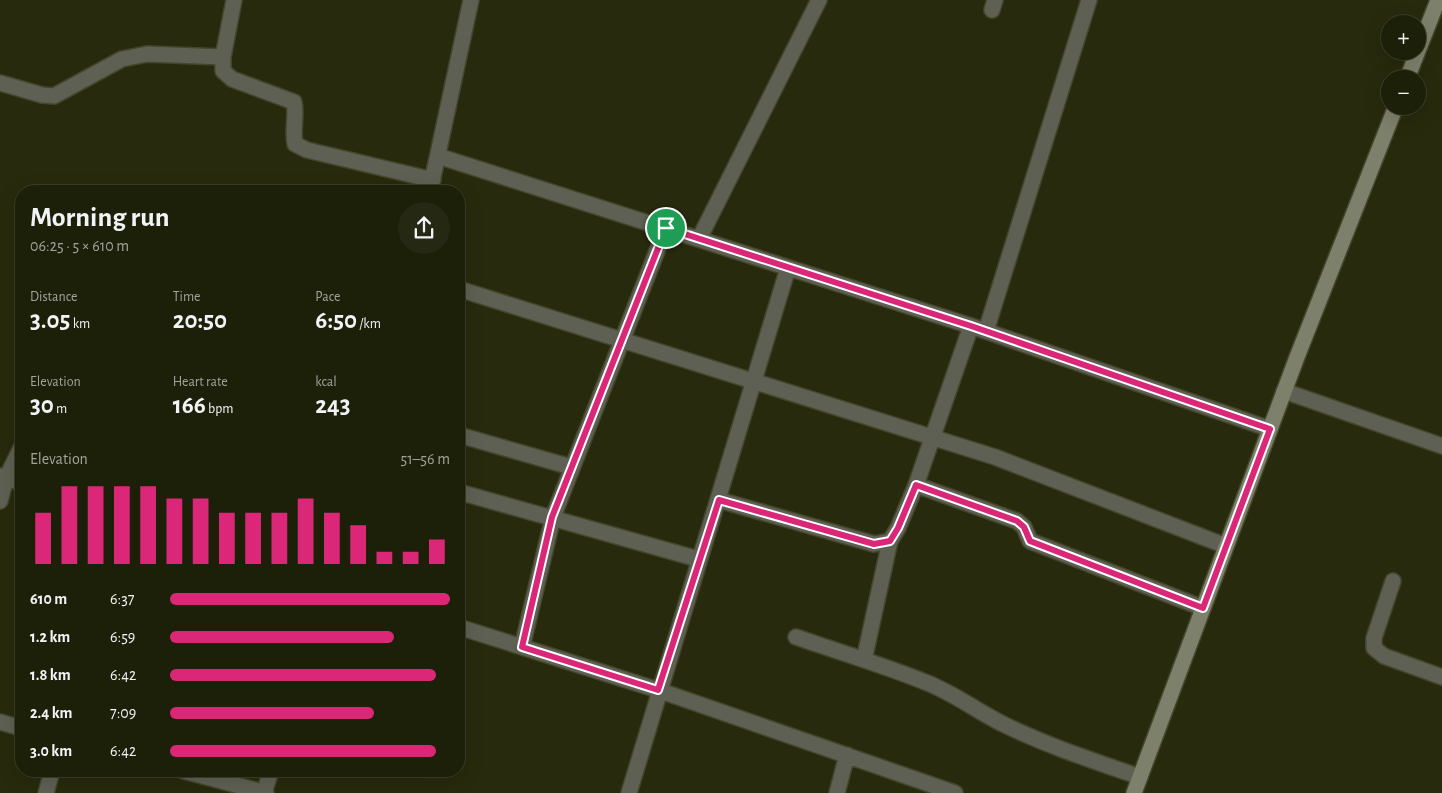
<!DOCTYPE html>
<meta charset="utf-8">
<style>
:root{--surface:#1d2009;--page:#252812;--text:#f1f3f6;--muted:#a0a39c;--line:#3b3e2a;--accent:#db2777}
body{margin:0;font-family:"Alegreya Sans",sans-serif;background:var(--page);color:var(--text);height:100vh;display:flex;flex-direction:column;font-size:19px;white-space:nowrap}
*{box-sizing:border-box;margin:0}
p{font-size:16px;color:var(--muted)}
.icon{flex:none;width:28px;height:28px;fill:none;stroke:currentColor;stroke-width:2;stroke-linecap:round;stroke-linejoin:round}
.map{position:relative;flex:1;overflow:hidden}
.side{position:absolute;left:15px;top:185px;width:450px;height:592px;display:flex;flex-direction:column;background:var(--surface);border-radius:20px;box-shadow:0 5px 20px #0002,0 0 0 1px var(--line)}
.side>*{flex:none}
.tools{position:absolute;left:1381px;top:15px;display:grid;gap:10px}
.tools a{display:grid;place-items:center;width:45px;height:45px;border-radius:50%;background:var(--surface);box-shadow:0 5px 20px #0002,0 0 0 1px var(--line);font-size:25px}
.pin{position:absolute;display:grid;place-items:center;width:42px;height:42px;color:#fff;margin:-21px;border:2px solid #fff;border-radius:50%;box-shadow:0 1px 5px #0007}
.round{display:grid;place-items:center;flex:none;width:52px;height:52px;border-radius:26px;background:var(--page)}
.overview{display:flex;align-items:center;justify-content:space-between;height:85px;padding:0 15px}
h1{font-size:28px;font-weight:700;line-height:38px}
.metrics{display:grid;grid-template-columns:repeat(3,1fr);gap:8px;height:85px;padding:5px 15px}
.metrics div{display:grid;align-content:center}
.metrics b{font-size:25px;font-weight:700}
.metrics small{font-size:14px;font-weight:400}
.metrics p{font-size:14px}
.chart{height:140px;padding:10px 15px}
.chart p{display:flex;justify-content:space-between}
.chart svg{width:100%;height:90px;margin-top:5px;stroke:var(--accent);stroke-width:6}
ul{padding:0 15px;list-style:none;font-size:16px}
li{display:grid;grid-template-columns:80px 60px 1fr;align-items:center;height:38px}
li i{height:12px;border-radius:6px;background:var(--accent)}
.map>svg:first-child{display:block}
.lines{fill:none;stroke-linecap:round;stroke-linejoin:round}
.street-casing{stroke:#43462a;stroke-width:18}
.secondary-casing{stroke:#43462a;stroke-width:18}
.street{stroke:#5e6053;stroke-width:15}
.secondary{stroke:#7d806a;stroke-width:15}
.route-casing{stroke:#fff;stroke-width:10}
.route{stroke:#db2777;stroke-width:6}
</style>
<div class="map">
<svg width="1442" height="793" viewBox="0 0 1442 793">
<rect width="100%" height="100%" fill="#272a0c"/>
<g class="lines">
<defs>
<path id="street" d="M234,0L223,57V71L232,79L294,102C297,116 292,129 295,144L307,150L433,180
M992,10L995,0
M0,83L42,95L54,96L122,59L147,54L223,57
M438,156L971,326L1270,429
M430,191L471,0
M699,239L819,0
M459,289L995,457L1226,546
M986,331L1089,0
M1284,391L1442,446
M459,435L571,467
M0,476L21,483
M916,485L1017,521L1024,527L1030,541L1203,608
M459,492L698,559
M719,500L874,544L890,541L898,528L916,485L971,326
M0,501L6,478L21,448
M1393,581L1374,638V648L1384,656L1442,677
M459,627L658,690L955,793
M796,637C839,652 883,665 925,682C954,693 978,712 1005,725C1048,746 1094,761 1140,777
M522,647L553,517L666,228
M864,660L890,541
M0,722L21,728
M184,771L266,793
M46,793L52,771
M264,793L271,771
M629,793L788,268
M837,793L847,755"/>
<path id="secondary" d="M1407,79L1438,0
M1134,793L1297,357L1396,106"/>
</defs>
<!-- street casing -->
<use href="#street" class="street-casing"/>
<!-- secondary casing -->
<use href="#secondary" class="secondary-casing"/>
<!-- street -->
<use href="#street" class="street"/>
<!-- secondary -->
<use href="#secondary" class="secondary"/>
</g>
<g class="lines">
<defs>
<path id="route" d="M666,228L971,326L1270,429L1203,608L1030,541L1024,527L1017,521L916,485L898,528L890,541L874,544L719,500L658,690L522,647L552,517Z"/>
</defs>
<!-- route casing -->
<use href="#route" class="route-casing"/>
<!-- route -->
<use href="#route" class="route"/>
</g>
</svg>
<div class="tools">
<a>+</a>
<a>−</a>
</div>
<div class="pin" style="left:666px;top:228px;background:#1e9e55"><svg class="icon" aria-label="arrive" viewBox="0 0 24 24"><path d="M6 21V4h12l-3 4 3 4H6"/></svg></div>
<section class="side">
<div class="overview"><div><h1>Morning run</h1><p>06:25 · 5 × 610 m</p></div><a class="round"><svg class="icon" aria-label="share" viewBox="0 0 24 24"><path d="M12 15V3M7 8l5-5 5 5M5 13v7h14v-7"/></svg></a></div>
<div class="metrics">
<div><p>Distance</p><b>3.05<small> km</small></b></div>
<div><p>Time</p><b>20:50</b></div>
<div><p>Pace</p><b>6:50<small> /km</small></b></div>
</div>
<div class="metrics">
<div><p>Elevation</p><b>30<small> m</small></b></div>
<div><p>Heart rate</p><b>166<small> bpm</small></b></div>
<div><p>kcal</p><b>243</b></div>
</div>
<div class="chart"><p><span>Elevation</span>51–56 m</p>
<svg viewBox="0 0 160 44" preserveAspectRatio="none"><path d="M5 44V19M15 44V6M25 44V6M35 44V6M45 44V6M55 44V12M65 44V12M75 44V19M85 44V19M95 44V19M105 44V12M115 44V19M125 44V25M135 44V38M145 44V38M155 44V32"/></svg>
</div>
<ul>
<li><b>610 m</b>6:37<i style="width:100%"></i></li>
<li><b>1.2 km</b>6:59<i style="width:80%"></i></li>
<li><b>1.8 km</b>6:42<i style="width:95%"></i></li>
<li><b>2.4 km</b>7:09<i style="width:73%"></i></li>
<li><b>3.0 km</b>6:42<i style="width:95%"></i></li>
</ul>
</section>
</div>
